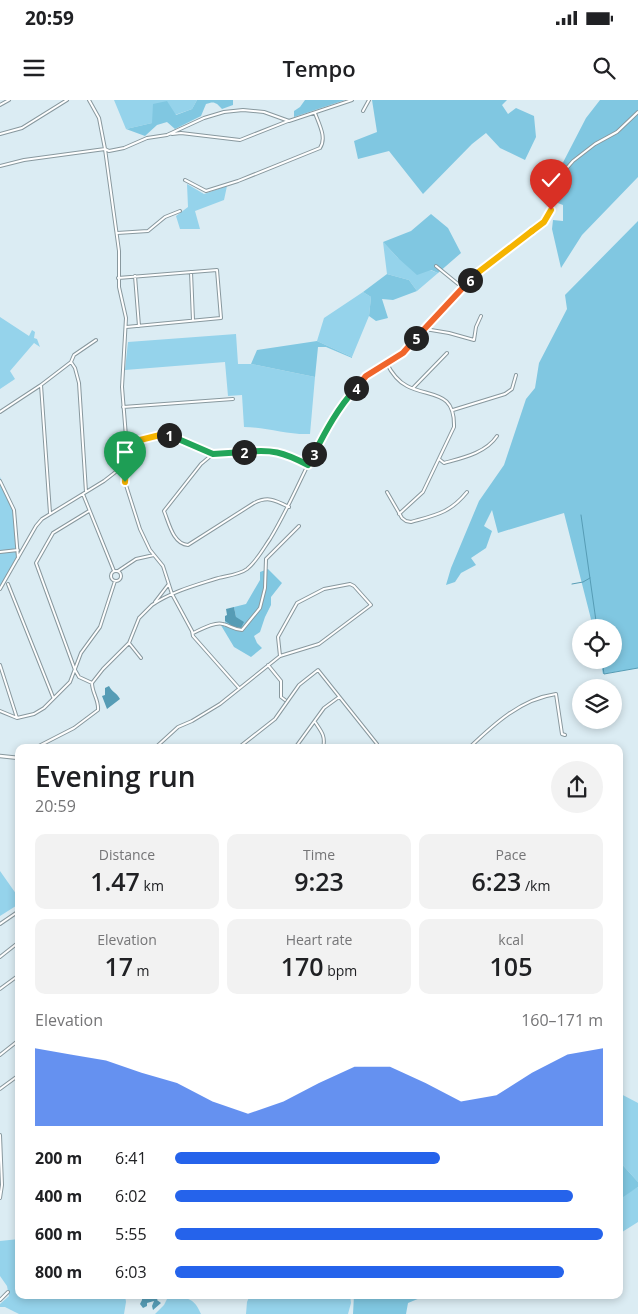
<!DOCTYPE html>
<meta charset="utf-8">
<style>
:root{--surface:#fff;--page:#f2f2f2;--text:#202124;--muted:#757577;--accent:#2563eb}
body{margin:0;font-family:"Open Sans",sans-serif;background:var(--page);color:var(--text);height:100vh;display:flex;flex-direction:column;font-size:19px;white-space:nowrap}
*{box-sizing:border-box;margin:0}
p{font-size:16px;color:var(--muted)}
.icon{flex:none;width:28px;height:28px;fill:none;stroke:currentColor;stroke-width:2;stroke-linecap:round;stroke-linejoin:round}
.map{position:relative;flex:1;overflow:hidden}
.drawer{position:absolute;left:15px;top:644px;width:608px;height:555px;display:flex;flex-direction:column;background:var(--surface);border-radius:10px;box-shadow:0 2px 8px #0003}
.drawer>*{flex:none}
.controls{position:absolute;left:572px;top:519px;display:grid;gap:10px}
.controls a{display:grid;place-items:center;width:50px;height:50px;border-radius:50%;background:var(--surface);box-shadow:0 2px 8px #0003;font-size:25px}
.pin{position:absolute;display:grid;place-items:center;width:42px;height:42px;color:#fff;margin:-51px -21px;border-radius:50% 50% 50% 0;rotate:-45deg;box-shadow:0 0 5px #0007}
.pin .icon{rotate:45deg}
.km{position:absolute;width:25px;height:25px;margin:-12px;border-radius:50%;background:#222;color:#fff;font-size:14px;line-height:25px;text-align:center}
.round{display:grid;place-items:center;flex:none;width:52px;height:52px;border-radius:26px;background:var(--page)}
.headline{display:flex;align-items:center;justify-content:space-between;height:85px;padding:0 20px}
h1{font-size:28px;font-weight:600;line-height:38px}
.metrics{display:grid;grid-template-columns:repeat(3,1fr);gap:8px;height:85px;padding:5px 20px}
.metrics div{display:grid;align-content:center;border-radius:10px;background:var(--page);text-align:center}
.metrics b{font-size:25px;font-weight:600}
.metrics small{font-size:14px;font-weight:400}
.metrics p{font-size:14px}
.chart{height:140px;padding:10px 20px}
.chart p{display:flex;justify-content:space-between}
.chart svg{width:100%;height:90px;margin-top:5px;fill:var(--accent);opacity:.7}
ul{padding:0 20px;list-style:none;font-size:16px}
li{display:grid;grid-template-columns:80px 60px 1fr;align-items:center;height:38px}
li i{height:12px;border-radius:6px;background:var(--accent)}
.status{display:flex;justify-content:space-between;align-items:center;height:35px;padding:0 25px;background:var(--surface);direction:ltr}
.status svg{height:14px;fill:currentColor}
header{display:flex;justify-content:space-between;align-items:center;height:65px;padding:0 20px;background:var(--surface);font-size:22px;font-weight:600}
.map>svg:first-child{display:block}
.green{fill:#95d3eb}
.forest{fill:#80c7e1}
.water{fill:#569cb5}
.lines{fill:none;stroke-linecap:round;stroke-linejoin:round}
.stream{stroke:#569cb5;stroke-width:1}
.minor-casing{stroke:#88989e;stroke-width:4}
.tertiary-casing{stroke:#88989e;stroke-width:4.5}
.minor{stroke:#fff;stroke-width:2}
.tertiary{stroke:#fff;stroke-width:2.5}
.split-1-casing{stroke:#fff;stroke-width:10}
.split-2-casing{stroke:#fff;stroke-width:10}
.split-3-casing{stroke:#fff;stroke-width:10}
.split-4-casing{stroke:#fff;stroke-width:10}
.split-5-casing{stroke:#fff;stroke-width:10}
.split-6-casing{stroke:#fff;stroke-width:10}
.split-7-casing{stroke:#fff;stroke-width:10}
.split-8-casing{stroke:#fff;stroke-width:10}
.split-1{stroke:#f5b400;stroke-width:6}
.split-2{stroke:#22a559;stroke-width:6}
.split-3{stroke:#22a559;stroke-width:6}
.split-4{stroke:#22a559;stroke-width:6}
.split-5{stroke:#f0652b;stroke-width:6}
.split-6{stroke:#f0652b;stroke-width:6}
.split-7{stroke:#f5b400;stroke-width:6}
.split-8{stroke:#f5b400;stroke-width:6}
</style>
<div class="status"><b>20:59</b><svg viewBox="0 0 49 12"><path d="M0 12V9h3v3zM5 12V6h3v6zM10 12V3h3v9zM15 12V0h3v12zM26 1h20v11H26zM47 4h2v5h-2z"/></svg></div>
<header><svg class="icon" aria-label="menu" viewBox="0 0 24 24"><path d="M4 6h16M4 12h16M4 18h16"/></svg>Tempo<svg class="icon" aria-label="search" viewBox="0 0 24 24"><circle cx="10" cy="10" r="6"/><path d="M15 15l6 6"/></svg></header>
<div class="map">
<svg width="638" height="1214" viewBox="0 0 638 1214">
<rect width="100%" height="100%" fill="#dbecf3"/>
<!-- green -->
<path class="green" d="M114,0H197L192,9L152,23L126,29Z
M187,84L204,94L227,86L224,100L195,111L200,129H180L176,116L188,107Z
M383,142L398,158L438,173L417,191L409,180L387,174Z
M363,192L371,197L369,216L352,257L317,241L324,218Z
M0,217L29,236L32,230L35,232L34,238L37,239L40,247L34,243L10,271L15,279L0,289Z
M236,234L238,264H251L315,277L310,334C288,335 266,327 244,327L242,295L228,296L225,262L125,270L128,242Z
M0,377L14,410L17,457L0,486Z
M0,771L19,798V804L0,816Z
M619,993L638,1003V1082L619,1061Z
M638,1087V1122L619,1134V1098Z
M19,1139V1195H125L126,1202L124,1214H19L5,1207H0V1204L9,1196L7,1186L0,1176V1141Z
M250,1195H350L351,1203L348,1214H246L247,1202Z
M175,1196C190,1198 195,1200 201,1214H155L164,1205L168,1197Z"/>
<!-- forest -->
<path class="forest" d="M197,0H233V5L222,9C216,2 214,1 206,4L201,16L175,29L167,22L157,25L145,36L126,29L152,23L153,4L167,1L176,15L192,9Z
M305,0H345L294,17V11L300,7Z
M372,0H507L502,5L508,14L516,8L534,16L536,37L525,60L500,48L486,33L472,44L423,94L389,51L358,59L354,41L377,32Z
M600,0H638V77L582,135L561,168L552,129L553,120L563,121V105L555,102L556,76L586,18Z
M431,114L448,128L461,153L438,173L431,170L417,175L398,158L383,142L411,131Z
M638,121V568L603,574L600,560H614V528L593,527L564,413L498,433L492,410L484,426L492,431L486,448L471,458L476,465L461,473L455,482L446,485L451,468L479,401L504,365L526,299L535,288L539,263L567,209L565,195Z
M387,174L409,180L417,191L393,200L382,199L388,218L376,221L369,216L371,197L363,192Z
M317,241L352,257V258L326,247H318L315,277L251,264L257,250Z
M268,469L282,483L271,497V505L265,517L260,532L254,536L257,543L262,548L251,557L234,547L219,522L225,527V521L232,526L236,517L234,507L246,504L260,480V472Z
M619,1061L638,1082V1087L620,1099Z
M354,1195H437L420,1198L408,1203L406,1214H353Z"/>
<!-- water -->
<path class="water" d="M234,507L236,517L244,522L241,528L232,526L225,521V516L227,515L226,509Z
M109,586C112,592 117,593 120,599L107,609L102,596L105,595V588Z
M142,1195H160L157,1200L161,1203L153,1210L152,1206L154,1201L147,1203V1206L143,1208L140,1204L142,1200Z"/>
<g class="lines">
<!-- stream -->
<path class="stream" d="M581,415L597,528
M572,484L583,482L590,478
M602,560L604,574L638,568"/>
<defs>
<path id="minor" d="M89,0L99,18L105,49L119,151V187L126,218L122,287L127,349L125,382L140,429L150,450L163,466L172,494L192,531L193,536L239,588
M0,5L9,0
M363,11L369,0
M0,34L22,28L67,0
M172,34L181,33L240,40L288,21
M0,66L24,60L105,49L109,51L124,48L147,38L167,35L204,18L224,12L243,10L264,12L289,21L352,0
M185,80L206,91L238,81L320,48C327,38 319,24 315,13
M117,133L148,131L165,117L180,111
M436,166L463,188
M191,172L193,220
M135,176L139,226
M118,178L217,170L221,218L126,227
M425,229L449,233L474,240L476,227L481,216
M71,262L75,268L79,283L86,392
M386,262C391,272 397,281 407,286C431,298 455,290 454,327L423,392L399,414
M41,285L50,413
M413,288L447,253
M123,307L233,299
M453,310L505,294L512,289L516,275
M0,312L41,285L71,262L74,255L96,240
M213,354L201,364L164,411C169,423 173,444 188,445L254,403C268,396 275,400 289,407
M439,359L444,363C462,358 486,353 497,336
M0,381L14,410L18,458
M387,392L402,418L406,421L411,422C436,415 450,413 467,392
M83,394L114,471
M89,411L53,433L36,463L75,570L79,577L92,583
M0,452L18,450
M118,471L136,459L154,455
M111 476a5 5 0 1 1 10 0a5 5 0 1 1-10 0Z
M8,484L53,597
M0,489L36,426L42,419L104,381L122,367L123,363L122,351L130,348L136,341L167,334L213,354L266,350L282,353L309,365
M155,502L168,485
M152,505C171,492 193,486 215,479C225,476 239,475 247,469C257,461 263,449 270,439C297,395 313,344 344,302C352,290 363,277 375,269C386,261 399,256 410,246L476,174L544,121L551,110L555,86L560,76L573,61L595,44L617,32L638,12
M193,533C200,530 215,521 223,524C231,526 232,529 242,530L260,508L265,488L266,459L299,426
M129,543L141,558
M0,565L17,618
M268,565L281,581V597L285,600
M0,611L17,618L34,614L44,608L70,582L81,553L100,527L115,481
M315,622C321,631 326,636 323,648
M35,648L74,628L98,610C99,600 92,593 92,583L103,569L129,543L139,518L152,505
M155,648L178,627L192,621L220,604L280,556L319,544L371,505L354,486L350,484L324,489L297,503L278,537L280,556
M238,648L275,619L299,585L318,570L377,644L375,648
M295,648L324,608L339,597
M469,648C494,624 521,599 556,594L562,634L565,635
M0,824L19,811
M0,857L19,842
M0,889L19,875
M0,955L19,940
M0,989L19,975
M0,1035L2,1085L0,1098
M0,1200L8,1192"/>
<path id="tertiary" d="M0,656L19,658"/>
</defs>
<!-- minor casing -->
<use href="#minor" class="minor-casing"/>
<!-- tertiary casing -->
<use href="#tertiary" class="tertiary-casing"/>
<!-- minor -->
<use href="#minor" class="minor"/>
<!-- tertiary -->
<use href="#tertiary" class="tertiary"/>
</g>
<g class="lines">
<defs>
<path id="split-1" d="M125,382L127,349L136,341L160,335H169"/>
<path id="split-2" d="M169,335L213,354L244,352"/>
<path id="split-3" d="M244,352C272,349 283,352 308,365L314,354"/>
<path id="split-4" d="M314,354C326,330 338,308 356,288"/>
<path id="split-5" d="M356,288L366,276L403,253L416,238"/>
<path id="split-6" d="M416,238L470,180"/>
<path id="split-7" d="M470,180L476,174L532,131"/>
<path id="split-8" d="M532,131L544,122L551,110"/>
</defs>
<!-- split-1 casing -->
<use href="#split-1" class="split-1-casing"/>
<!-- split-2 casing -->
<use href="#split-2" class="split-2-casing"/>
<!-- split-3 casing -->
<use href="#split-3" class="split-3-casing"/>
<!-- split-4 casing -->
<use href="#split-4" class="split-4-casing"/>
<!-- split-5 casing -->
<use href="#split-5" class="split-5-casing"/>
<!-- split-6 casing -->
<use href="#split-6" class="split-6-casing"/>
<!-- split-7 casing -->
<use href="#split-7" class="split-7-casing"/>
<!-- split-8 casing -->
<use href="#split-8" class="split-8-casing"/>
<!-- split-1 -->
<use href="#split-1" class="split-1"/>
<!-- split-2 -->
<use href="#split-2" class="split-2"/>
<!-- split-3 -->
<use href="#split-3" class="split-3"/>
<!-- split-4 -->
<use href="#split-4" class="split-4"/>
<!-- split-5 -->
<use href="#split-5" class="split-5"/>
<!-- split-6 -->
<use href="#split-6" class="split-6"/>
<!-- split-7 -->
<use href="#split-7" class="split-7"/>
<!-- split-8 -->
<use href="#split-8" class="split-8"/>
</g>
</svg>
<div class="controls">
<a><svg class="icon" aria-label="locate" viewBox="0 0 24 24"><circle cx="12" cy="12" r="6"/><path d="M12 2v4M12 18v4M2 12h4M18 12h4"/></svg></a>
<a><svg class="icon" aria-label="layers" viewBox="0 0 24 24"><path d="M12 4l9 5-9 5-9-5zM3 14l9 5 9-5"/></svg></a>
</div>
<div class="pin" style="left:125px;top:382px;background:#1e9e55"><svg class="icon" aria-label="arrive" viewBox="0 0 24 24"><path d="M6 21V4h12l-3 4 3 4H6"/></svg></div>
<div class="pin" style="left:551px;top:110px;background:#d93025"><svg class="icon" aria-label="check" viewBox="0 0 24 24"><path d="M5 12l5 5 9-10"/></svg></div>
<b class="km" style="left:169px;top:335px">1</b>
<b class="km" style="left:244px;top:352px">2</b>
<b class="km" style="left:314px;top:354px">3</b>
<b class="km" style="left:356px;top:288px">4</b>
<b class="km" style="left:416px;top:238px">5</b>
<b class="km" style="left:470px;top:180px">6</b>
<section class="drawer">
<div class="headline"><div><h1>Evening run</h1><p>20:59</p></div><a class="round"><svg class="icon" aria-label="share" viewBox="0 0 24 24"><path d="M12 15V3M7 8l5-5 5 5M5 13v7h14v-7"/></svg></a></div>
<div class="metrics">
<div><p>Distance</p><b>1.47<small> km</small></b></div>
<div><p>Time</p><b>9:23</b></div>
<div><p>Pace</p><b>6:23<small> /km</small></b></div>
</div>
<div class="metrics">
<div><p>Elevation</p><b>17<small> m</small></b></div>
<div><p>Heart rate</p><b>170<small> bpm</small></b></div>
<div><p>kcal</p><b>105</b></div>
</div>
<div class="chart"><p><span>Elevation</span>160–171 m</p>
<svg viewBox="0 0 160 44" preserveAspectRatio="none"><path d="M0 44V6L10 9L20 12L30 18L40 23L50 32L60 38L70 32L80 23L90 15L100 15L110 23L120 32L130 29L140 18L150 9L160 6V44z"/></svg>
</div>
<ul>
<li><b>200 m</b>6:41<i style="width:62%"></i></li>
<li><b>400 m</b>6:02<i style="width:93%"></i></li>
<li><b>600 m</b>5:55<i style="width:100%"></i></li>
<li><b>800 m</b>6:03<i style="width:91%"></i></li>
</ul>
</section>
</div>
